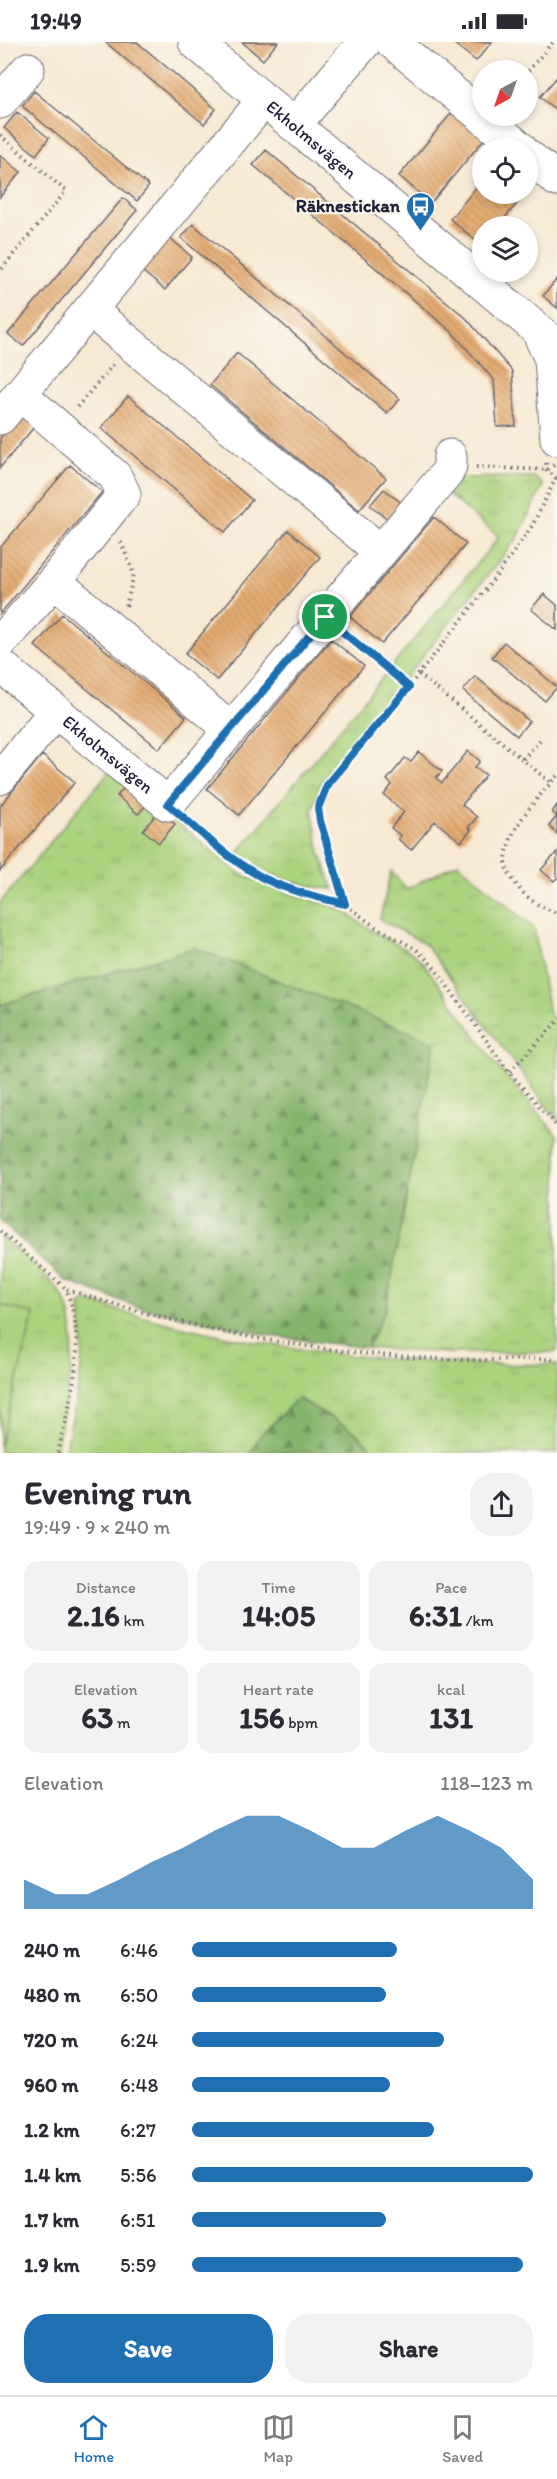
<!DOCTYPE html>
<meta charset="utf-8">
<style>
:root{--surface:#fff;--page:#f2f2f3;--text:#2b2b33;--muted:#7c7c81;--line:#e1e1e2;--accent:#1f6fb2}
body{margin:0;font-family:Itim,sans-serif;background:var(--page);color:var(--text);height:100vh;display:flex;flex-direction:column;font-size:22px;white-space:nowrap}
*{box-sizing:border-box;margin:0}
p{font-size:20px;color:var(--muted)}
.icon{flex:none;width:33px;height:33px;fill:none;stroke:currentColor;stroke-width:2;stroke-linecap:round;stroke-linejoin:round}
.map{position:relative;height:1411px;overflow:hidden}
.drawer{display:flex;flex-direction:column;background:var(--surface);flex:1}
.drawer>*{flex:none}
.needle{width:39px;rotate:220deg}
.buttons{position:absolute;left:472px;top:18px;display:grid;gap:12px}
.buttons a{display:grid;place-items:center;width:66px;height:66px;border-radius:50%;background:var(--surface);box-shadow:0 3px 9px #0003;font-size:30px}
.pin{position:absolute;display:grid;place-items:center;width:51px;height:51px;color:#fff;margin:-26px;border:3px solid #fff;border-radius:50%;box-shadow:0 2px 6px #0007}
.round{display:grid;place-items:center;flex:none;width:63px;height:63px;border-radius:24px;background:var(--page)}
.overview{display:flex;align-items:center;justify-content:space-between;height:102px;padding:0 24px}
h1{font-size:33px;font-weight:800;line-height:45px}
.metrics{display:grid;grid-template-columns:repeat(3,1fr);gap:9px;height:102px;padding:6px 24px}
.metrics div{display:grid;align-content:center;border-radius:15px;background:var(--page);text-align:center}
.metrics b{font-size:30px;font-weight:800}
.metrics small{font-size:16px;font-weight:400}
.metrics p{font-size:16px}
.chart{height:168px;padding:12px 24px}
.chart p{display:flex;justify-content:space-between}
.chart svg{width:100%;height:108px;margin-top:6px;fill:var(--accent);opacity:.7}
.cta{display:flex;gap:12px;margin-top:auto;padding:12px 24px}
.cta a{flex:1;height:69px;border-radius:24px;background:var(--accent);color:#fff;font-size:24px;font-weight:800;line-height:69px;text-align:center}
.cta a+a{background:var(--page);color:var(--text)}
ul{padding:0 24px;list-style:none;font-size:20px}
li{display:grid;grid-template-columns:96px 72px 1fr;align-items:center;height:45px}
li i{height:15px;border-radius:8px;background:var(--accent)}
.status{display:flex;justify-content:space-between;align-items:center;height:42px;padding:0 30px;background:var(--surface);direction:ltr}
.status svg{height:16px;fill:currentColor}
.tabs{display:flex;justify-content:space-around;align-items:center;height:84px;border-top:2px solid var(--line);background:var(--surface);font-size:16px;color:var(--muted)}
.tabs a{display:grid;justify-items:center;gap:3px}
.tabs .selected{color:var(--accent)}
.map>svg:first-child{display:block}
.grass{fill:url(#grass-tufts);stroke:#667a5c;stroke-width:1.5}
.forest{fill:url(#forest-firs);stroke:#546c54;stroke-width:1.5}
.pitch{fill:#aad37e;stroke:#667a5c;stroke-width:1.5}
.building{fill:url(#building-back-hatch)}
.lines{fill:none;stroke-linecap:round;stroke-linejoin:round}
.minor-casing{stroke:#6d6870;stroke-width:35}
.path{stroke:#6d6870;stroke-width:4;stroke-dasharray:1.5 4.5;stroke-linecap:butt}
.minor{stroke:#fff;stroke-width:33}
.route-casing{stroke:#fff;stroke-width:12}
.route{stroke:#1f6fb2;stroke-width:8}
.labels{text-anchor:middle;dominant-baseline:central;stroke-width:4.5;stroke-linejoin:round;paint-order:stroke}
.street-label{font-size:18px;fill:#22223b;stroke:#fbf7ec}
.poi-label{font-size:18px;font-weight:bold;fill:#22223b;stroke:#fbf7ec;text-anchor:end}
</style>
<div class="status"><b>19:49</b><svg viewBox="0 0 49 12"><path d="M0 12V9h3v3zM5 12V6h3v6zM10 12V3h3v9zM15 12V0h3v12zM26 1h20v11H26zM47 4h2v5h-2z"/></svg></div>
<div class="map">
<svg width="557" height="1411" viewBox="0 0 557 1411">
<defs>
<pattern id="grass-tufts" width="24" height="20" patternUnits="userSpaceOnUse" patternTransform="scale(1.5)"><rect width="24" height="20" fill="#aad37e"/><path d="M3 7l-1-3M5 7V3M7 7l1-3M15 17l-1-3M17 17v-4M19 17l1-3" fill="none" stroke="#92b56e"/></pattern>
<pattern id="forest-firs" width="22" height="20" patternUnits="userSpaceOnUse" patternTransform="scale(1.5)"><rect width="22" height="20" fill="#87b56d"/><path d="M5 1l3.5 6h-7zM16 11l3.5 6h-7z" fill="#6e935b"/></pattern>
<pattern id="building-back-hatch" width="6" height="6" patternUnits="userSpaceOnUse" patternTransform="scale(1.5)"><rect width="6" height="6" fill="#e3aa70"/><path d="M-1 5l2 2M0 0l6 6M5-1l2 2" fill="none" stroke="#c29262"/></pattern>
</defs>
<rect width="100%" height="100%" fill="#fbf7ec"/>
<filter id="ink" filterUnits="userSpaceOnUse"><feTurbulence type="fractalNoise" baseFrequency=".0167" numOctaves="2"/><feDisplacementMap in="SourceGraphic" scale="12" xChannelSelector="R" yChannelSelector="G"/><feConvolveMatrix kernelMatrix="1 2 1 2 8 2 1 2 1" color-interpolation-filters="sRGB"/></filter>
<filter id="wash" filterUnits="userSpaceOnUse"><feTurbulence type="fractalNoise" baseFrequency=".008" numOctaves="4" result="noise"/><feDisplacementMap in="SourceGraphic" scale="24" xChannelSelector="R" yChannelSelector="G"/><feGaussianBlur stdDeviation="1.35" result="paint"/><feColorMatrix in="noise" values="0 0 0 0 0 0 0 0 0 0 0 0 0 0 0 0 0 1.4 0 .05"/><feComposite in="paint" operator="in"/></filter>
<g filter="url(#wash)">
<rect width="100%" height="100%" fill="#f7e9d3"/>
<!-- grass -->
<path class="grass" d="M534,435L543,443L518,495L322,740L312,768L320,811L333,847C297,843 264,836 238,810L499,495L445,450L459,436Z
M111,727L240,832L285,850L339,866L374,890L412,911L423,921L499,1026L557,1093V1310L449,1311L367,1306L386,1266L195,906L0,963V861Z
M458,821L534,886L549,973L557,980V1078L425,902L380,877L391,829L407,847Z
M0,1194C20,1212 45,1230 61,1252C86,1285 64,1372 55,1411H0Z
M87,1259C241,1307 397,1326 557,1322V1411H376L355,1390L259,1395L251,1411H65L79,1343L83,1307L80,1263Z"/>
<!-- forest -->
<path class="forest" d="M195,906L435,1000L386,1266L367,1306L272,1294L135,1264L66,1239L0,1179V963Z
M298,1356L355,1390L376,1411H251L259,1395Z"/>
<!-- pitch -->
<path class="pitch" d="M0,1263L34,1272L0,1404Z"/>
<g id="blocks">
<!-- building -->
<path class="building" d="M105,0H137L216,67L204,82Z
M242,0H278L263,18Z
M452,0H492L476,19Z
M557,35V69L540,55Z
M34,49L149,144L137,159L22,64Z
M454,68L486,95L431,161L399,134Z
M17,70L49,96L36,113L4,86Z
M266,108L466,276L512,329L516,384L497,385L494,338L452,290L253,123Z
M0,113L21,130L0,155Z
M483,137V152H525L498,184H483V204L450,177Z
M123,156L137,168L23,304L8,292Z
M193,182L400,357L387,371L181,196Z
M170,196L192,215L165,248L142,229Z
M557,237V266L543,254Z
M237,311L386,436L359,468L210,343Z
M128,354L252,458L225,490L101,386Z
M19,373L34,385L0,426V396Z
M70,423L102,450L0,572V506Z
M384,447L403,462L389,478L370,463Z
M434,475L466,502L382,602L350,575Z
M288,488L320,515L217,638L185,612Z
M544,552L557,563V588L531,567Z
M62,572L186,675L159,707L35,604Z
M331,597L364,624L239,773L207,747Z
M504,600L557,645L545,659L492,615Z
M475,634L529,679L517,694L463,649Z
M468,709L480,719L475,725L486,733L462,763L477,775L468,786L471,788L461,800L435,779L411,808L398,797L401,794L391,786L404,770L384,753L392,743L387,738L405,716L411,720L419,710L442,729L436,736L442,741Z
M42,713L75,740L0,829V764Z
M126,743L148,761L138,772L117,754Z
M557,763V792L549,784L557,774L552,770Z
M159,769L175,782L159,801L143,788Z
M557,810V836L554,839L541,828Z"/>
</g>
</g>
<g filter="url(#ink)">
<use href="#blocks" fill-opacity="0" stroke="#6d6870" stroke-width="1.5"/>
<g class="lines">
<defs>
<g id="minor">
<path id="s1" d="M195,0L557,304"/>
<path d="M392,0L520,106"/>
<path d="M0,60L28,27"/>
<path d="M294,83L365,0"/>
<path d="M528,114L557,138"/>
<path d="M90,268L380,509"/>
<path d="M538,289L551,317L557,397"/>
<path d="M0,376L264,58"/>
<path d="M54,539L230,687"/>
<path d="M0,601L54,539L124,452L115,434L20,352"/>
<path id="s2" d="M0,623L168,762L447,431L450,424V414"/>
<path d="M0,736L55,670"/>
</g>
</defs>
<!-- minor casing -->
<use href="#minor" class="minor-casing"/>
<!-- path -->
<path class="path" d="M528,29L553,0
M0,93L66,149L0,229
M77,365L113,323
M546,421L547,428L556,436
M476,425L547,428L554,423
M556,436L532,484L501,528L419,632L328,741L318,767L320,779L345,862L374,884L416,907L433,924L509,1030L557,1084
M121,500L134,532L126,564
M346,592L409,645
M419,632L551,741
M523,717L541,697
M557,734C537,757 505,789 506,821C506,828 512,836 516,842C526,857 540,865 557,871
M189,780C211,797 232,818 256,832C282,847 315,854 344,861
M510,1029L557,980
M0,1189L66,1247
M58,1411C71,1354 88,1304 66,1247C194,1290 331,1314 465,1318C496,1318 527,1317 557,1317"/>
<!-- minor -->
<use href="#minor" class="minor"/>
</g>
</g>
<g class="lines" filter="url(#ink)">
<defs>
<path id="route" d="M325,575L409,645L328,741L318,766L320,779L345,862C315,854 283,848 256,832C224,814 196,786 168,762Z"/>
</defs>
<!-- route casing -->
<use href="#route" class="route-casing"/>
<!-- route -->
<use href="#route" class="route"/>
</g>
<!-- icons -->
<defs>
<symbol id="bus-pin" viewBox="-11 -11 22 30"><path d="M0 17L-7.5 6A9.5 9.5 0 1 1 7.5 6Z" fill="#1f6fb2" stroke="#fbf7ec"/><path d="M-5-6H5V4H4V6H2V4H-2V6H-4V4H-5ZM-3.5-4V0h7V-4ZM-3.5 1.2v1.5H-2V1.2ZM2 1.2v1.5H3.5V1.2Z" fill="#fff"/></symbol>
</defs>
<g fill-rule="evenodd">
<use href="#bus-pin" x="404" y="148" width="33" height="45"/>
</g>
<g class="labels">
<!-- street labels -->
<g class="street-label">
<text stroke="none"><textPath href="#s1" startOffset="152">Ekholmsvägen</textPath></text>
<text stroke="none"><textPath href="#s2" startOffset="140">Ekholmsvägen</textPath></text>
</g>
<!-- poi labels -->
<g class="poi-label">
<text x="400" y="164">Räknestickan</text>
</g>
</g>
</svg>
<div class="buttons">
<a><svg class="needle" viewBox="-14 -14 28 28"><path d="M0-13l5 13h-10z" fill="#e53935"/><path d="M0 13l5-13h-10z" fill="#7c7c81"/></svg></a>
<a><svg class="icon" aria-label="locate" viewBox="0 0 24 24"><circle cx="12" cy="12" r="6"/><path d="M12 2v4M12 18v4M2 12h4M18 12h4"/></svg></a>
<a><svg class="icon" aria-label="layers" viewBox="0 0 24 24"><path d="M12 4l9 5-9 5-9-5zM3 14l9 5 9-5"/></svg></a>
</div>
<div class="pin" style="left:325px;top:575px;background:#1e9e55"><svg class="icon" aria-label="arrive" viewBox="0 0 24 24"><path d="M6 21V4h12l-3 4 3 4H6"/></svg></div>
</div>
<section class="drawer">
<div class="overview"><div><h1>Evening run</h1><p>19:49 · 9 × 240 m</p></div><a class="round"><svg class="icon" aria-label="share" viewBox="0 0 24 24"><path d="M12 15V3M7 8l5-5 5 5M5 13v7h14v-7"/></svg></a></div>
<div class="metrics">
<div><p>Distance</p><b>2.16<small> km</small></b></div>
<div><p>Time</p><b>14:05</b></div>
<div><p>Pace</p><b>6:31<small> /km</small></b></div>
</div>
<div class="metrics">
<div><p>Elevation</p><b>63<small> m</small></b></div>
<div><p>Heart rate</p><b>156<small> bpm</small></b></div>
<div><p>kcal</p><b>131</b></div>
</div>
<div class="chart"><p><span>Elevation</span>118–123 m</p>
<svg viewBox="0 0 160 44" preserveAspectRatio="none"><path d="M0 44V32L10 38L20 38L30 32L40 25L50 19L60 12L70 6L80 6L90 12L100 19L110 19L120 12L130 6L140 12L150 19L160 32V44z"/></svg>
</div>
<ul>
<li><b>240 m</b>6:46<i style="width:60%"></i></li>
<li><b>480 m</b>6:50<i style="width:57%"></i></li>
<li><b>720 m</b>6:24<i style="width:74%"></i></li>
<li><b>960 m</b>6:48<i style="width:58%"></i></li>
<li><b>1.2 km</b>6:27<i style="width:71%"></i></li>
<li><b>1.4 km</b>5:56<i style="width:100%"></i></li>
<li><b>1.7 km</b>6:51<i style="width:57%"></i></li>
<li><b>1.9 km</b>5:59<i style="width:97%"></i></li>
</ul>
<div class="cta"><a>Save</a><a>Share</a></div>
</section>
<nav class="tabs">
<a class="selected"><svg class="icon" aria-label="home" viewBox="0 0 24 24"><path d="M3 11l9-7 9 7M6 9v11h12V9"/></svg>Home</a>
<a><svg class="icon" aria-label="map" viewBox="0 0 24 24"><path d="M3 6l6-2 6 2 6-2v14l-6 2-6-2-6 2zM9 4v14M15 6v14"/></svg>Map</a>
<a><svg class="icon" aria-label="saved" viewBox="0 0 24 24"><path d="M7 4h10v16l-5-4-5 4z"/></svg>Saved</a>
</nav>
